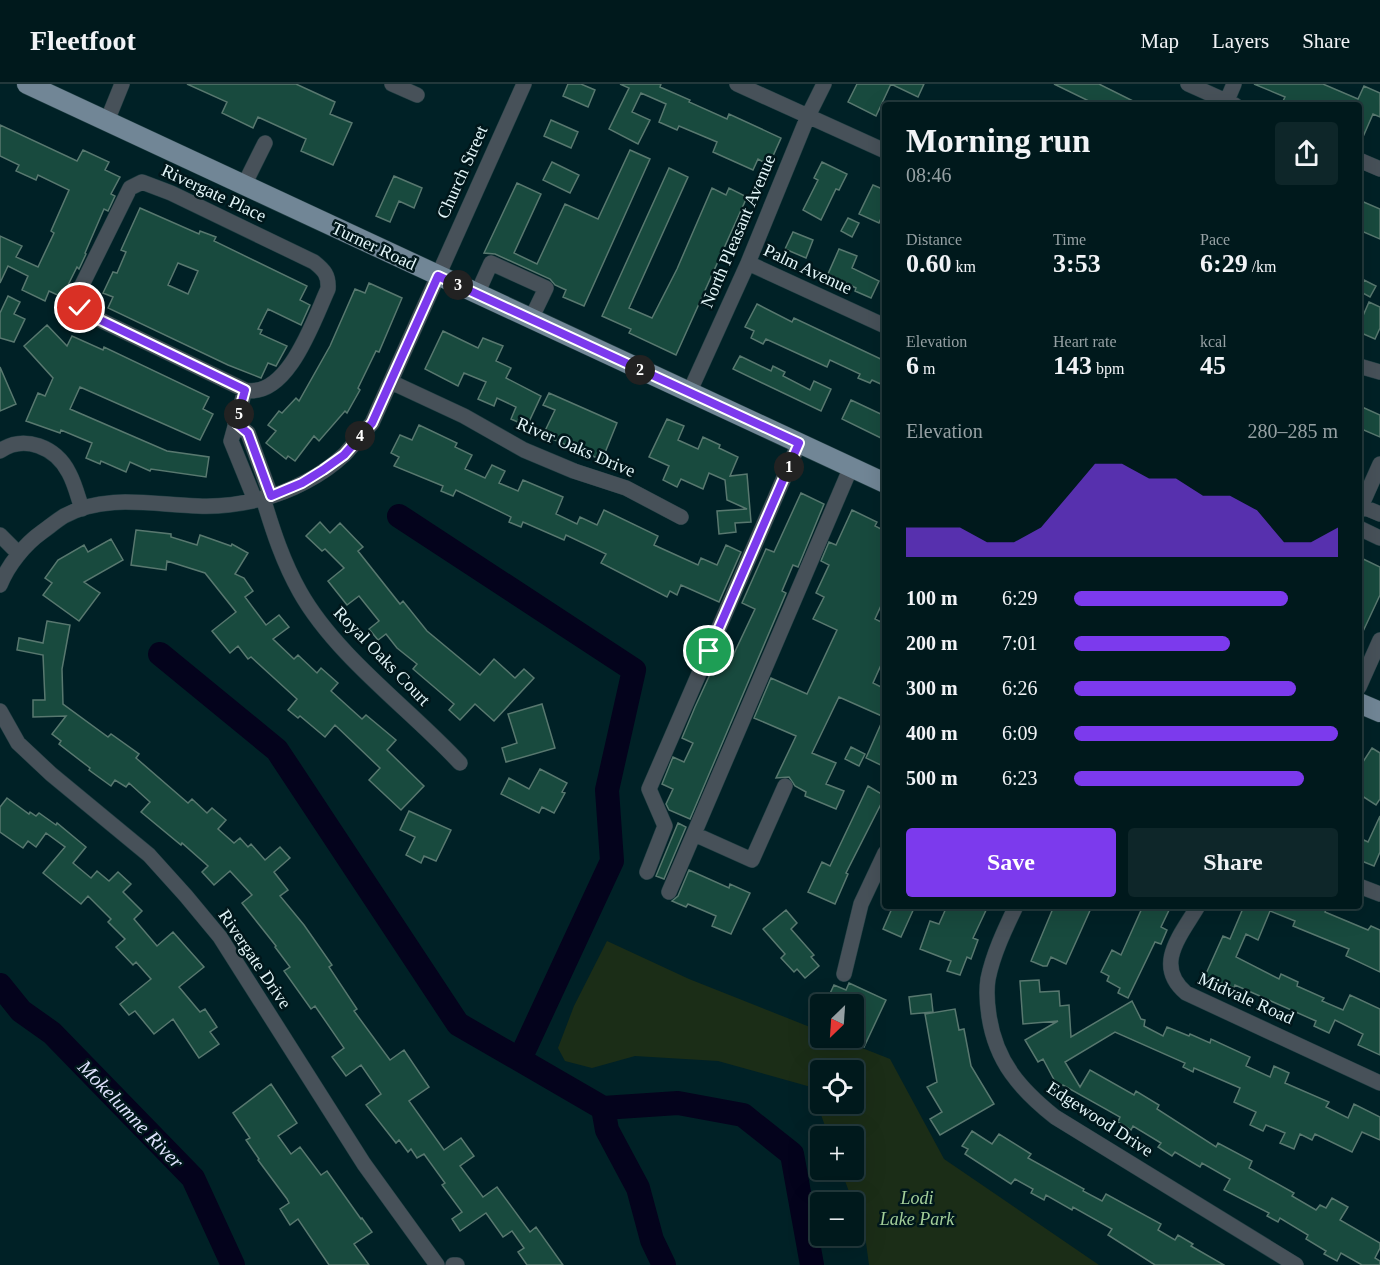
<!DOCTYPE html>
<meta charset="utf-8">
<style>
:root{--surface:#00191c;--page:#0e2629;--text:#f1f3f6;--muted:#95a0a3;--line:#22383b;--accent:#7c3aed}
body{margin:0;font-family:"Times New Roman",serif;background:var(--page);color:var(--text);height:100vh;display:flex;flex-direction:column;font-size:22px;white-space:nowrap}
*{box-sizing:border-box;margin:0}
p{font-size:20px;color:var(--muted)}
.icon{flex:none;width:33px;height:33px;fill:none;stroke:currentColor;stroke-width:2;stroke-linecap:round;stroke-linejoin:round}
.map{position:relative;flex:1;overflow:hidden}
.details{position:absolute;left:882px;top:18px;width:480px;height:807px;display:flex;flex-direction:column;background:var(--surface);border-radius:6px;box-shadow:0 6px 24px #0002,0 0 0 2px var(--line)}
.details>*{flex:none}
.needle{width:39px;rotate:205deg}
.tools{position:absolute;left:810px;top:910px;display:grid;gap:12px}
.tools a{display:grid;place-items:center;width:54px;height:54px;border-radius:6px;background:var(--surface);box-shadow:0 6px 24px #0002,0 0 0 2px var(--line);font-size:30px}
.pin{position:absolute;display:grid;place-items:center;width:51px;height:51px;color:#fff;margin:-26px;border:3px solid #fff;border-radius:50%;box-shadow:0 2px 6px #0007}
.km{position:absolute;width:30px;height:30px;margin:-15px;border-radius:50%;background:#222;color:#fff;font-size:16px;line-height:30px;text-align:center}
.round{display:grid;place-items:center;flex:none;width:63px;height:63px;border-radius:6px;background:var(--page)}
.overview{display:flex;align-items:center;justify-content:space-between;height:102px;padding:0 24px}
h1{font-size:33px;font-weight:600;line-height:45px}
.figures{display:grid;grid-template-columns:repeat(3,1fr);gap:9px;height:102px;padding:6px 24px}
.figures div{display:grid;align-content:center}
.figures b{font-size:26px;font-weight:600}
.figures small{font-size:16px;font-weight:400}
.figures p{font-size:16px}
.chart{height:168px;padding:12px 24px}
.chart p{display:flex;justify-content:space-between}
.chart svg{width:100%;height:108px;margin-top:6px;fill:var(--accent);opacity:.7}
.action{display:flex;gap:12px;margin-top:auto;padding:12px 24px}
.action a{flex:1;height:69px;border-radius:6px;background:var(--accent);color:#fff;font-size:24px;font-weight:600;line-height:69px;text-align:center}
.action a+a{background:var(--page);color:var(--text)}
ul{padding:0 24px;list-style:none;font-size:20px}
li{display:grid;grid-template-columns:96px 72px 1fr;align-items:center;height:45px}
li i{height:15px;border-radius:8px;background:var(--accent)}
header{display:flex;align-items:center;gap:36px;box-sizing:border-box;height:84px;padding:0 30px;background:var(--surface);border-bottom:2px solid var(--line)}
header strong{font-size:28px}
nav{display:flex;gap:33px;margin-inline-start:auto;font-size:21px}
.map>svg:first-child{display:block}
.green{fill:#1b2d17;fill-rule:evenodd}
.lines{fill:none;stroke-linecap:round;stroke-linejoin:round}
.river{stroke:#04031c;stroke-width:24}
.building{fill:#184a3e;stroke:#58786f;stroke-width:1.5;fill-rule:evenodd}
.minor-casing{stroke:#203f43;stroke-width:16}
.major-casing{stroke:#203f43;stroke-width:21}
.minor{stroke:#475159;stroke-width:15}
.major{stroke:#718696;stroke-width:20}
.route-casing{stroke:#fff;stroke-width:12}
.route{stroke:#7c3aed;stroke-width:8}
.labels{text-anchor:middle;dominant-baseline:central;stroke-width:5;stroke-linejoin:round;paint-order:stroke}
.street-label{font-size:18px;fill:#e2f5f8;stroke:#00171b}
.park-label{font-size:18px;font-style:italic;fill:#a2ce99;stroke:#00171b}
.water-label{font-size:20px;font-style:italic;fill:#dee2fc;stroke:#00171b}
</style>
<header>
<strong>Fleetfoot</strong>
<nav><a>Map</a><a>Layers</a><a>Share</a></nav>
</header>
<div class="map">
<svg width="1380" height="1181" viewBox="0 0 1380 1181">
<rect width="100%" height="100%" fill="#002126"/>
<!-- green -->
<path class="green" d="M607,857L689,895L820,947V954H837L890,975L944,1075L1099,1181H869L865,1151L841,1086H854V1053H829L811,1003L718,977L635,972L592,984L565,977L558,964L574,922ZM820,987H854V1020H820Z"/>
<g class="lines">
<!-- river -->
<path class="river" d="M399,432L634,586L607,706L612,777L520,975
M160,570L277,666L458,940L603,1024
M0,901L21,927L52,949L193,1094L233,1181
M664,1181L652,1156L638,1104L607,1046L603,1024L678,1019L743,1031L792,1070L812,1181"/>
</g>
<!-- building -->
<path class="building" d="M187,0H296L335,18L330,30L352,39L333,81L301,67L306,55L258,33L253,44L222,29L227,18Z
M568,0H581L595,6L588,23L563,12Z
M620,0H661L660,3L690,16L689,18L727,35L729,30L781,54L769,81L758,75L753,86L713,68L717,58L679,42L677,46L659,38L666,20L641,9L632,28L650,36L638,60L609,45L629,4Z
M857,0H924L918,13L891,0L876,32L848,18Z
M1054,0H1099L1141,21H1097Z
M1254,0H1323L1358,15L1364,2L1380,9V33L1373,30L1359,62V21H1281L1285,13Z
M551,36L578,48L571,64L544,52Z
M0,41L77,77L83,66L109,78L105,86L120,93L111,110L115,112L108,127L104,125L85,169L86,170L79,185L77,183L62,213L49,207L45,217L22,206L28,192L8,182L0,199V152L22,162L16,173L38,183L54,149L51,147L69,106L38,91L36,96L16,87L19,81L0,72Z
M630,66L650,75L584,222L563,213L566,206L555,201L550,195L495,170L484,169L517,99L541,110L514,169L537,180L565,120L598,135Z
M552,78L579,91L570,109L543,96Z
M822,78L847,90L839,106L836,105L821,136L803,126L818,96L814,94Z
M669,84L688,93L629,224L652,234L677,185L712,104L726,111L729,104L747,113L676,271L629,249L631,245L602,232Z
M394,92L422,104L414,124L399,117L390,138L376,132Z
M873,101L885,106V125L879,139L859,130Z
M1359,116L1380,125V155L1359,146Z
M140,124L199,150L200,147L216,153L214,157L307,202L300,216L310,221L301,241L268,225L258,245L262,246L260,250L287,262L276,282L268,279L261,294L228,281L108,224L113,213L103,209L113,188L117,189L126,168L121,166ZM178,179L198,187L188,210L168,201Z
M848,134L859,139L852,153L841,147Z
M793,148L813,156L806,174L785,165Z
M839,165L857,172L852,184L879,197L871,214L855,207L856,204L828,190Z
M1364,196L1376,202L1370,213L1359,207Z
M369,199L402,214L379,268L376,267L358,304L360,306L347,329L345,327L319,357L314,352L295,377L288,372L286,375L266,359L276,347L268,341L279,327L282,329L296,314L299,317L330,262L355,205L365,209Z
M8,212L20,218L14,230L25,235L14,258L0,254V229Z
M1369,218L1380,223V244L1375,255L1359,248V241Z
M757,220L792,238L794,234L885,277V302L872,296L870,299L858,294L860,290L830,276L827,283L766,255L763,260L751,254L754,247L745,243Z
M47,241L67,262L72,252L103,266L104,263L209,313L203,325L213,330L200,356L80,303L70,325L167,367L209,373L206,393L151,385L150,387L130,378L126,388L101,377L100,380L86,374L92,359L61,346L60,349L26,337L38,309L45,312L53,294L24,262Z
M443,247L478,264L483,254L503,262L496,277L511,284L506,294L541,312L527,342L511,335L516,323L497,314L494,322L478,315L486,298L464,289L458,302L425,285Z
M740,272L771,287L773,282L785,288L783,292L810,306L814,297L831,305L821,327L733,285Z
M0,283L16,320L0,327Z
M549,309L617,339L602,376L543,351L555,326L543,321Z
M851,316L885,332V356L842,335Z
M1362,323L1380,331V353L1359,344V330Z
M667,335L684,342L678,356L698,365L703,353L720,361L719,364L738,373L730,392L747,390L751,438L735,439L736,448L719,450L717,427L747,425L727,416L725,396L709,389L703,405L681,395L677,403L663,396L669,382L649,373Z
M419,341L457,359L455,363L472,371L465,385L485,394L492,381L505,387L499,399L518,407L523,396L563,413L556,430L577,440L580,433L597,441L604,426L658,452L654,461L698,481L701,474L717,481L726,461L741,468L719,518L681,501L677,511L670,507L667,513L601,479L606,470L566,451L564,456L523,438L521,443L509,438L511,433L456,406L453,412L441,407L443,402L394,382L399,373L391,369L400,351L412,356Z
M801,409L824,420L798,483L793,481L782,507L786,509L690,735L669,726L666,720L673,705L662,700L673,673L684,678L693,659L682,654L695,623L718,573L730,578L755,525L742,519L766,465L774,468Z
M852,426L877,438L875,442L885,447V513L875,535L885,540V572L873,599L885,605V683L866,674L884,633L839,613L812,669L836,679L826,700L844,707L836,725L805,712L806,708L795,702L789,693L776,694L796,652L754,634L771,594L807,610L837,546L813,535L824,513L816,509L829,481L821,477L829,458L836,461Z
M320,438L330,449L340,439L363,463L358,467L400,520L403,517L427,547L480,591L494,575L515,594L524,585L534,594L494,637L475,620L460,636L449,626L454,620L413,585L417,580L397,564L386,550L378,556L369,545L379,537L359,512L347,521L328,497L344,484L325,465L322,467L306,452Z
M136,446L171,450V453L197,461L200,451L231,462L232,460L248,469L235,490L244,494L253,507L245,513L266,541L279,531L289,543L273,555L294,575L298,571L317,589L321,584L338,599L331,607L362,635L366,631L396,656L387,666L424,702L401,726L369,696L380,684L335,641L325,653L300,632L298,634L288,626L297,615L251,573L248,575L238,562L230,569L212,547L236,528L205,489L167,477L166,486L131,481Z
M111,455L123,476L84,498L100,509L79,537L43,511L52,499L45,494L58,476L84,461L88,468Z
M1359,473L1380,483V511L1359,556Z
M47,537L70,541L62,585L63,620L108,653L111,650L139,670L136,674L188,719L192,715L207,729L212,724L226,736L218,745L234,759L240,754L248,763L251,760L265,776L280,763L290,774L274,788L288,806L280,812L304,841L332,881L329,883L357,925L354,927L390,976L404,966L429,1003L409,1017L444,1066L461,1054L474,1072L460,1082L483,1113L497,1103L530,1148L536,1143L563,1181H527L518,1168L524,1164L512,1147L503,1153L486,1129L460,1147L452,1135L462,1128L442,1101L445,1099L424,1070L417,1074L411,1065L408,1068L399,1056L396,1059L366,1021L381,1010L361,981L346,992L332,973L344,964L315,922L311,925L284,887L290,883L275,863L276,862L242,819L252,811L230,787L214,801L202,788L208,782L182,759L181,761L141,728L150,718L129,699L126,703L115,696L111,702L89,686L90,684L59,660L61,657L52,650L66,632L33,633V616H45L43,571L17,566L19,554L43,559Z
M542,620L555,664L506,678L502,664L517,659L508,630Z
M851,663L865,670L859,682L845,675Z
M1372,664L1380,669V715L1376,721L1359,710V684Z
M540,685L567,699L562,708L565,709L554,729L542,723L539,729L501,710L509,694L529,705Z
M868,702L885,712L846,789L848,790L835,820L808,808L822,778L830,782Z
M7,714L29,730L30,728L36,732L39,729L56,741L57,739L86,763L73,779L91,794L97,787L109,797L118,788L131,800L123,808L142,827L134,835L157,862L173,848L188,865L204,883L179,903L200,928L205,925L217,943L210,948L219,960L199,974L173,935L154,950L135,927L129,931L120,920L151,895L136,878L133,881L116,863L125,855L108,838L111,835L88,812L81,820L43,789L65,763L46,749L36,763L28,757L23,764L0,748V723Z
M409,727L451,746L436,777L424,772L421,779L406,771L415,753L400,746Z
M1380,732V768L1374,782L1359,776V768L1364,756L1368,758Z
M678,739L686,743L664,795L656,792Z
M689,786L729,804L730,800L750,809L731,850L712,842L716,832L688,820L686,823L672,817L678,812Z
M893,822H915L901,853L883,845Z
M947,822H988L973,854L978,856L971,875L967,873L960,891L947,887L951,877L920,865L930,837L939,840Z
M1054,822H1092L1066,880L1051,873L1047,882H1043L1031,877Z
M1143,822H1171L1161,843L1167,846L1161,860L1155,858L1128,914L1118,909L1120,904L1107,897L1109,892L1101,888L1112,866L1121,871Z
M1244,822H1318L1326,825L1325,828L1368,846L1371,842L1380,846V888L1346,872L1349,865L1293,842L1295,837L1270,827L1258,856L1246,850L1236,873L1279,895L1281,890L1298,898L1297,902L1324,914L1322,917L1343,926L1350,911L1380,925V971L1358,961L1363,950L1335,936L1329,949L1314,942L1316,937L1235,901L1234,904L1205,892L1223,852L1230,855Z
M786,826L797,839L791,845L814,871L811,873L819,882L805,894L797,885L794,888L781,874L785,870L763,845Z
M1039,896L1040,908L1059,907L1060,922L1069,921L1071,953L1132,917L1141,935L1145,936L1144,942L1163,952L1167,943L1189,952L1190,950L1210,959L1211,955L1250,973L1246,982L1270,993L1274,982L1289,989L1285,999L1329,1018L1326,1023L1348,1034L1354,1020L1380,1033V1056L1362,1048L1352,1068L1315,1050L1312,1056L1300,1050L1294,1065L1280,1059L1285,1049L1266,1041L1263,1047L1250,1041L1256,1028L1234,1018L1240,1004L1194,984L1193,988L1183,983L1185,979L1115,948L1065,978L1080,1003L1090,986L1134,1011L1136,1007L1159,1021L1157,1025L1216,1063L1218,1059L1252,1077L1249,1084L1294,1109L1292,1112L1316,1126L1320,1121L1326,1124L1332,1114L1348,1123L1340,1136L1380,1159V1164L1375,1174L1380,1177V1181H1362L1341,1169L1337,1177L1324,1170L1326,1167L1306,1155L1308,1151L1280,1134L1278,1138L1267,1132L1269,1129L1224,1106L1230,1095L1202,1079L1200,1083L1175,1068L1172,1072L1158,1063L1161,1059L1133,1042L1131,1046L1118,1038L1120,1033L1063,1001L1058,1003L1043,975L1038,978L1025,956L1058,937L1023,940L1020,897Z
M849,899L886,916L864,963L855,959L865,937L854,931V921H833L826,918L834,901L846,906Z
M931,910L933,928L911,930L909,913Z
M955,925L959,946L964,945L971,982L994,1020L940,1051L930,1035L942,1028L927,1003L937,998L925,930Z
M271,1000L297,1039L278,1052L291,1070L300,1063L321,1091L327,1087L361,1135L362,1134L372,1148L354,1160L369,1181H329L298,1135L290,1141L280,1125L289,1119L287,1115L258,1076L259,1075L246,1056L250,1054L233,1029Z
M972,1047L992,1060L999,1050L1031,1070L1028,1074L1084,1105L1083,1107L1102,1117L1106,1110L1161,1140L1158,1146L1175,1156L1178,1151L1193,1160L1191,1162L1224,1181H1155L1108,1151L1112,1145L1073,1123L1072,1126L1046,1111L1044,1116L1031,1109L1033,1105L1015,1095L1011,1100L965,1070L968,1065L962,1062Z"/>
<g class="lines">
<defs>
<path id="minor" d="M392,0L417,11
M737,0L885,67
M1188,0L1235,21
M1225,21L1234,0
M107,37L122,0
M1359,76L1380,85
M142,98L171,109L314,178C324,186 329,191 328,205C314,235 288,315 245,306L94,233C80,224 76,222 80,205L130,104Z
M244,101L265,59
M748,179L885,242
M477,210L491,179L546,204L531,235
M1359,282L1380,288
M391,298L464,332L524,366L574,387L626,404L681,433
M245,306L231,357L255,416
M689,309L748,179L808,32L824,0
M235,339L248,349L271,412
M0,367C24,350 56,363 69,389C75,400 78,413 82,425
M263,414C273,447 283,478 300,508C336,572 410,625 460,679
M1361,422L1380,430
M1359,427L1380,380
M1359,444L1380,454
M0,451L19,470
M0,501C8,481 25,460 42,448C49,443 56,437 64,432C105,409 154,421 198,422C219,423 241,420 261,415C290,408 323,391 345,370C354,360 363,349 372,339L524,0
M1359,603L1380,556
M0,627L18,659L51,690L149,771L186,812L220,853L364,1080L437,1181
M694,750L752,776L785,702
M647,788L665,742L649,705L799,359
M1359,802L1380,810
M669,808L851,383
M1016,822C1005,845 993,870 988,895C986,908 987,919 989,932C996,978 1020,1005 1055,1033L1296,1181
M1198,822C1181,851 1153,881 1186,909L1380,999
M844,890L861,820L885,769
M453,1181H457"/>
<path id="major" d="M27,0L885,399
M1359,619L1380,628"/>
</defs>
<!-- minor casing -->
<use href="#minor" class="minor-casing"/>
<!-- major casing -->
<use href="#major" class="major-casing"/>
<!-- minor -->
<use href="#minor" class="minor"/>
<!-- major -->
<use href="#major" class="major"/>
</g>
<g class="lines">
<defs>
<path id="route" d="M80,224L94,233L245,306L236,339L248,349L271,412L302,399L323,386L344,371L372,339L438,192L799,359L709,567"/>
</defs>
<!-- route casing -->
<use href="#route" class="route-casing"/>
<!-- route -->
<use href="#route" class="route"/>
</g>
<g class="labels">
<!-- street labels -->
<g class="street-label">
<text transform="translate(462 88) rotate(-66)">Church Street</text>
<text transform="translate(214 109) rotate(25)">Rivergate Place</text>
<text transform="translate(738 147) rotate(-67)">North Pleasant Avenue</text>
<text transform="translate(374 162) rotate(25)">Turner Road</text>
<text transform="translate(808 185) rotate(25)">Palm Avenue</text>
<text transform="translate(576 363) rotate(23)">River Oaks Drive</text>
<text transform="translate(382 572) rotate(46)">Royal Oaks Court</text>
<text transform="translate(255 875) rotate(56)">Rivergate Drive</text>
<text transform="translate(1246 914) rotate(24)">Midvale Road</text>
<text transform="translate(1100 1035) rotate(33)">Edgewood Drive</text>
</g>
<!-- park labels -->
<g class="park-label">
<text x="917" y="1114">Lodi<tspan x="917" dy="21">Lake Park</tspan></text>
</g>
<!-- water labels -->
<g class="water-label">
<text transform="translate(131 1030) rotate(46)">Mokelumne River</text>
</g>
</g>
</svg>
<div class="tools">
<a><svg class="needle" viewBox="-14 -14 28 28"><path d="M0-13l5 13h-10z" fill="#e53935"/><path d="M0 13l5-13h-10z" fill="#95a0a3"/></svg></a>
<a><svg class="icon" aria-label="locate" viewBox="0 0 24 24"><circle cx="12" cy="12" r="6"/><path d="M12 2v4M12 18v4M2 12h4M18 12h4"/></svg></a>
<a>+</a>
<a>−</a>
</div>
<div class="pin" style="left:709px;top:567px;background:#1e9e55"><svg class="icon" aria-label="arrive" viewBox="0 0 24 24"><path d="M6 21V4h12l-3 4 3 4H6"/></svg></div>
<div class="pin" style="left:80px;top:224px;background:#d93025"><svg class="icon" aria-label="check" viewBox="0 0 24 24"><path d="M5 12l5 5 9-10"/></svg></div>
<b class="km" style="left:789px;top:383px">1</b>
<b class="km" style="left:640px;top:286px">2</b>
<b class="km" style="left:458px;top:201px">3</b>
<b class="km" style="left:360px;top:352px">4</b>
<b class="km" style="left:239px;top:330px">5</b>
<section class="details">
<div class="overview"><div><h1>Morning run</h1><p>08:46</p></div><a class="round"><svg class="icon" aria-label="share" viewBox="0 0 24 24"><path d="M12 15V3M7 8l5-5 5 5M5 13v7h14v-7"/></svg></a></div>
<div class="figures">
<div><p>Distance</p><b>0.60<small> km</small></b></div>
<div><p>Time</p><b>3:53</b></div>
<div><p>Pace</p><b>6:29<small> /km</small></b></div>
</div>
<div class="figures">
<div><p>Elevation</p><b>6<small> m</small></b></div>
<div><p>Heart rate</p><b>143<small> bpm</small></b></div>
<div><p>kcal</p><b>45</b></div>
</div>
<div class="chart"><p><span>Elevation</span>280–285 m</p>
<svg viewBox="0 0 160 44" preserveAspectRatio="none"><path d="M0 44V32L10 32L20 32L30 38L40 38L50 32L60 19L70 6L80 6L90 12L100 12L110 19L120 19L130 25L140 38L150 38L160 32V44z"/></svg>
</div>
<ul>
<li><b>100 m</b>6:29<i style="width:81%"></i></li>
<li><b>200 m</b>7:01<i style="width:59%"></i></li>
<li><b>300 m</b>6:26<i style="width:84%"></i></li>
<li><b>400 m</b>6:09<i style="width:100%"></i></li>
<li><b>500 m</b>6:23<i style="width:87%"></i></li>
</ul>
<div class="action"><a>Save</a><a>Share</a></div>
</section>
</div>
